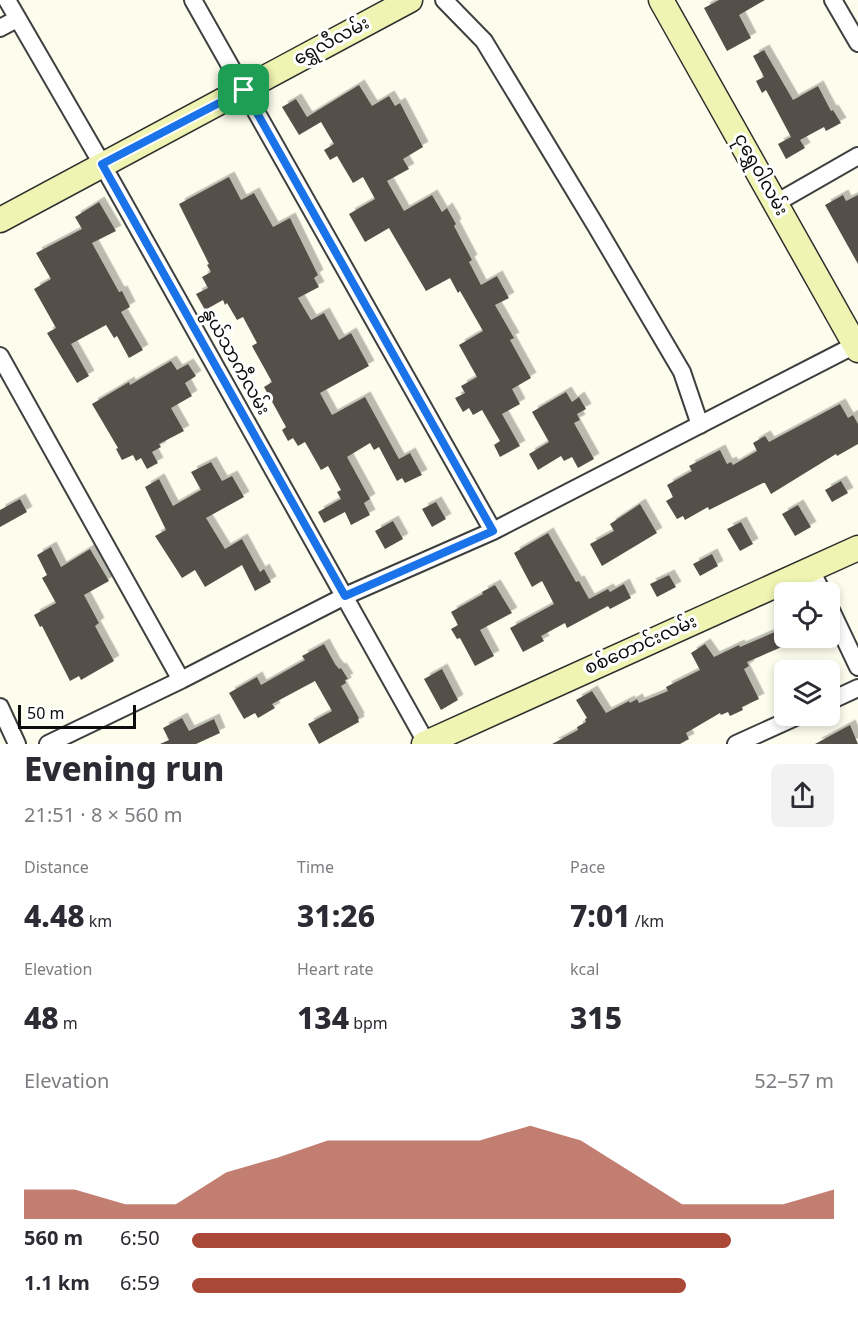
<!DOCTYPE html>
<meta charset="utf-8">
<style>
:root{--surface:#fff;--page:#f2f2f3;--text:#2b2b33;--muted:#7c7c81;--accent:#aa4837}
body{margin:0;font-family:Georgia,"Noto Sans Myanmar",serif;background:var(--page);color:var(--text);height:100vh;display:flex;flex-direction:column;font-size:22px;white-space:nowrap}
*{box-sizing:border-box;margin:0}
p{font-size:20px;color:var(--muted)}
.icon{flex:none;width:33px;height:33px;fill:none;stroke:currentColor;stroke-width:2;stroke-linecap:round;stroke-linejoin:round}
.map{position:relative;height:744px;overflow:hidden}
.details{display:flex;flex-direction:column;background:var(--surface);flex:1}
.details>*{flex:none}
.buttons{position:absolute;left:774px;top:582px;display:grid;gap:12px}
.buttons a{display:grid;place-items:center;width:66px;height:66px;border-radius:9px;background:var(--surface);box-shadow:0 3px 9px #0003;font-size:30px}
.scale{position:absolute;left:18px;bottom:15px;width:118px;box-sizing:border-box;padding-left:6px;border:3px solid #0c0c0c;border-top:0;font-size:16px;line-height:21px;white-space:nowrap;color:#0c0c0c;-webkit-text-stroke:4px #fff;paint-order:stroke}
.pin{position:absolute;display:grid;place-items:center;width:51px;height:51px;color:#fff;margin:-26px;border-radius:12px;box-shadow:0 3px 9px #0006}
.round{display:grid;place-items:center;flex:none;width:63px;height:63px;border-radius:9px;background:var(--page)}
.overview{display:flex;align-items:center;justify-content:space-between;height:102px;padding:0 24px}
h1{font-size:33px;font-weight:800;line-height:45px}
.stats{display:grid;grid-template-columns:repeat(3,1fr);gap:9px;height:102px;padding:6px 24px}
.stats div{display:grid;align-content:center}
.stats b{font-size:30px;font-weight:800}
.stats small{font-size:16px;font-weight:400}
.stats p{font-size:16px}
.chart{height:168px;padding:12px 24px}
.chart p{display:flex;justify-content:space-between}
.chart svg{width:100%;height:108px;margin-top:6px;fill:var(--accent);opacity:.7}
ul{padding:0 24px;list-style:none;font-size:20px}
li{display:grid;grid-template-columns:96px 72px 1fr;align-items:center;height:45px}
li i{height:15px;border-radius:8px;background:var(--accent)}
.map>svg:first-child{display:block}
.building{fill:#54504a;filter:url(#shadow)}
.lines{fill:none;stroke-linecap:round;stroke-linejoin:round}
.street-casing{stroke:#3f3f3f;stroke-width:20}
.secondary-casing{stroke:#2e2e2e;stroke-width:27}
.street{stroke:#fff;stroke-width:16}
.secondary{stroke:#eff4b2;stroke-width:24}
.route-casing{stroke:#fff;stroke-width:12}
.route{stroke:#1a73e8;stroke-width:8}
.labels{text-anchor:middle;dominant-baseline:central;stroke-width:6;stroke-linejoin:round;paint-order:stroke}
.street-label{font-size:18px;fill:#0c0c0c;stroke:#fff}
</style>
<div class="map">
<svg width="858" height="744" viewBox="0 0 858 744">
<defs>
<filter id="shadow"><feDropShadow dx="5.5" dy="-5.5" stdDeviation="0" flood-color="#0004"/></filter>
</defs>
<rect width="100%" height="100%" fill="#fdfdee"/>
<!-- building -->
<path class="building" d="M719,0H765L739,15L751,38L727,51L704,8Z
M764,50L793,100L818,86L831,111L833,110L841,123L826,131L824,127L800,140L805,148L786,159L778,144L791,137L766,90L762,93L756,81L764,77L753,56Z
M359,85L372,106L389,96L395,106L400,103L423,147L403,159L409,169L387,181L404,211L432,195L442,212L447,208L456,224L454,226L472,260L469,262L481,285L497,276L509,298L495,305L514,338L510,340L531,378L512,389L520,404L502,414L520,446L500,457L494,445L500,441L482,410L473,415L469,408L463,412L455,398L465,393L461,386L477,377L459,345L483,331L460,291L458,293L450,278L426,291L389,228L365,242L349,214L375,199L363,177L353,183L337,156L330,160L324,150L334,144L321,122L299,135L282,107L296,99L307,117Z
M229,177L241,200L254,193L273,227L290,218L318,275L314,278L319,287L298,298L311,320L324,313L339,340L351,333L369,366L320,393L332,415L365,397L399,459L410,453L422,475L405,483L402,478L397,481L379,447L374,450L370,443L347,457L370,499L364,503L370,515L351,525L345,512L324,523L318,512L341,499L337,492L341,490L328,466L321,470L305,442L298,446L293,438L288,441L282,430L286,427L264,387L272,382L252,346L257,343L243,317L237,320L227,303L225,305L223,300L205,310L196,294L208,288L202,277L211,272L207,265L209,264L179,204Z
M843,195L846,201L858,195V264L825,205Z
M99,202L116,231L92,243L119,292L122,291L130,307L121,312L143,350L129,358L117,336L114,338L106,325L71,344L89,376L77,383L47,333L56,328L34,289L51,279L36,253L82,229L75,217Z
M171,361L177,370L188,364L196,376L185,383L192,396L171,408L184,431L159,444L161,447L152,452L158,463L147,469L141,458L136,461L133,455L122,460L116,449L118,448L92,404L129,382L130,385Z
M566,392L572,402L579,397L586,409L577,414L580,420L574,423L594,459L578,468L572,457L564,461L561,456L538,470L529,454L549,442L532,412Z
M840,404L848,418L853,415L858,424V444L837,456L836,454L771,494L765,483H763L709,510L708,507L685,520L683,516L677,519L666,501L673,497L667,485L692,471L689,466L720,450L727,464L731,462L733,465L757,451L753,443L765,436L769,442Z
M211,462L222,481L232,476L244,497L206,518L225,549L242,539L260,572L264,569L271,582L255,591L242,565L205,587L195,570L182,578L155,536L166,530L145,487L159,479L173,506L201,490L191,472Z
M841,481L848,493L832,502L825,490Z
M20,499L27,512L0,527V510Z
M436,502L446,519L432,527L422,509Z
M640,504L657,533L602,566L590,544L614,531L610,524Z
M798,505L811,527L795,536L782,514Z
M393,521L403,539L385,549L375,531Z
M741,522L753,544L740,551L727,529Z
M548,533L576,582L579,581L589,599L608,589L610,592L624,584L631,598L610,609L608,606L567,628L565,623L541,636L544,641L523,652L510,628L554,604L542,581L532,587L514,553Z
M51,547L61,567L90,549L109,581L84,595L99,623L95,626L114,661L81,680L79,676L70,681L42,626L40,627L34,615L56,603L42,578L47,575L37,555Z
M712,554L718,566L700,576L693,564Z
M669,575L676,587L657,597L650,584Z
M495,585L512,613L480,630L494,656L475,666L460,638L457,639L451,629L458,625L451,612L483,594L482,592Z
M784,628V646L747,662L749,666L744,669L759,699L742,707L743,710L730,716L728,712L721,715L720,713L686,733L689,739L680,744H552L578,730L577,727L586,722L585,719L587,718L576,700L592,691L606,713L629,701L630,703L637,699L639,703L668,691L666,687L700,670L691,653L705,644L714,657L739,645L740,647Z
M324,644L335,664L339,669L341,668L348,679L345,680L346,683L341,686L359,718L358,719L359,722L319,744L308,724L332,711L315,681L272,704L275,708L258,718L255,713L244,719L229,693L257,677L261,685L305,660L302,656Z
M442,669L458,700L441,710L424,679Z
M182,718L189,731L214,719L220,733L196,744H160L169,740L163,728Z
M850,725L858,744H815Z"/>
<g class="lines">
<defs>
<path id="street" d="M7,0L102,164L427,744
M193,0L493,531
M444,0L484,41L596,226L682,372L700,425
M833,0L858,43
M0,28L17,19
M776,203L858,156
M0,356L181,680
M811,570L822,592
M830,608L858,667
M830,701L858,688
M0,707L17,744
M48,744L181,680L345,596L493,531L855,345
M736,744L798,716"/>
<path id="secondary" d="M661,0L858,350
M0,220L410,0
M424,744L858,548"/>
</defs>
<!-- street casing -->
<use href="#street" class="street-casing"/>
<!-- secondary casing -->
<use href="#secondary" class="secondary-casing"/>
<!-- street -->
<use href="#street" class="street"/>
<!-- secondary -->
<use href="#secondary" class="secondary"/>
</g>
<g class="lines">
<defs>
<path id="route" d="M244,90L493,531L345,596L102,164Z"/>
</defs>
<!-- route casing -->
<use href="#route" class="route-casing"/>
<!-- route -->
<use href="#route" class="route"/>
</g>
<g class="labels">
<!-- street labels -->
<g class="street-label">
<text transform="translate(332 42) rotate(-28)">ရွှေလီလမ်း</text>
<text transform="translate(760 175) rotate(61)">ငုရွှေဝါလမ်း</text>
<text transform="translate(235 362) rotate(61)">နွယ်သာကီလမ်း</text>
<text transform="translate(641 646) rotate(-24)">စစ်တောင်းလမ်း</text>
</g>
</g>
</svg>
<div class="buttons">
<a><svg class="icon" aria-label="locate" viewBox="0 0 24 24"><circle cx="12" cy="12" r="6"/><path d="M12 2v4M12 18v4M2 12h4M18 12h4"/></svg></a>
<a><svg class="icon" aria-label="layers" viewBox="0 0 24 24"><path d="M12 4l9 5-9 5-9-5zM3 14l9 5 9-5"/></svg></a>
</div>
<div class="scale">50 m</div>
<div class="pin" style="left:244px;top:90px;background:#1e9e55"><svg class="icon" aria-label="arrive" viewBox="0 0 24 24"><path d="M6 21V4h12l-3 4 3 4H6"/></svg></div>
</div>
<section class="details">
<div class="overview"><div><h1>Evening run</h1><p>21:51 · 8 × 560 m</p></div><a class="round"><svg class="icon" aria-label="share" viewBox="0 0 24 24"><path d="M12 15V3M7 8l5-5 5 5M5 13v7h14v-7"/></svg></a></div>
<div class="stats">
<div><p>Distance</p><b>4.48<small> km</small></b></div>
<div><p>Time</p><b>31:26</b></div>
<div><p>Pace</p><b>7:01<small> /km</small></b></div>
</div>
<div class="stats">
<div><p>Elevation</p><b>48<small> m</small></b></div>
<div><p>Heart rate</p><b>134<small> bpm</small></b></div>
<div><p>kcal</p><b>315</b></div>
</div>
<div class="chart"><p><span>Elevation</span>52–57 m</p>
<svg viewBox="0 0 160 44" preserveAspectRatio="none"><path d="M0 44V32L10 32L20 38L30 38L40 25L50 19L60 12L70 12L80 12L90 12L100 6L110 12L120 25L130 38L140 38L150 38L160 32V44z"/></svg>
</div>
<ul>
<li><b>560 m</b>6:50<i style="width:84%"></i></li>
<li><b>1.1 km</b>6:59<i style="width:77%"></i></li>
</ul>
</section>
